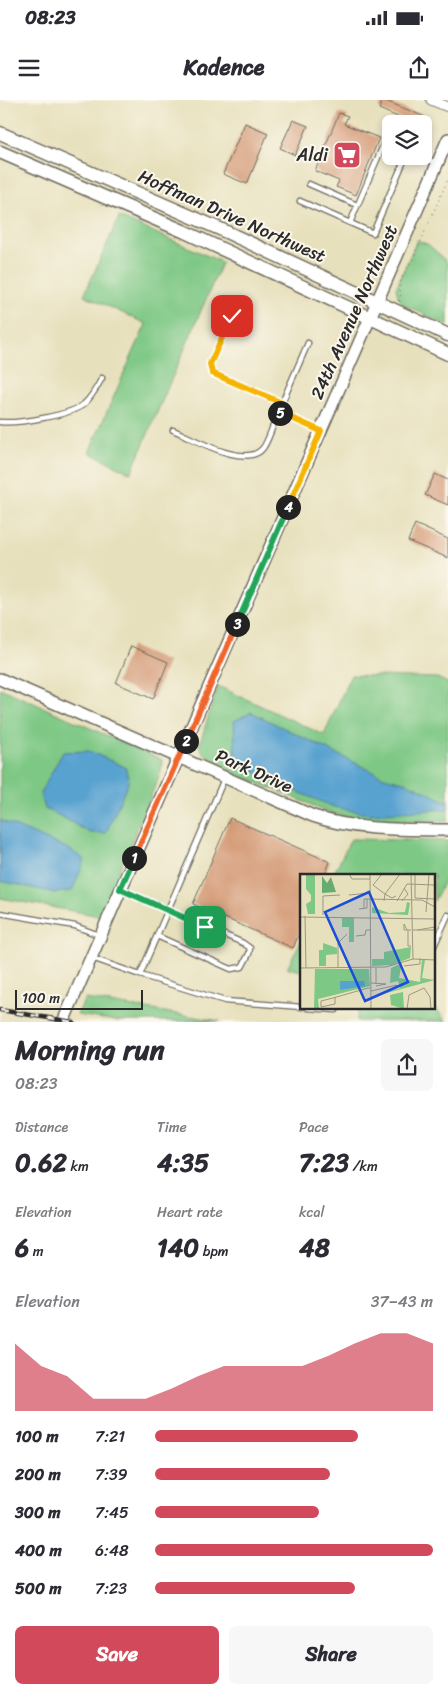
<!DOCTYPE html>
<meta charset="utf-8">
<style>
:root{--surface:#fff;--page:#f7f7f7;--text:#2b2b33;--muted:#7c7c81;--accent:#d1495b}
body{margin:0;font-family:Sriracha,sans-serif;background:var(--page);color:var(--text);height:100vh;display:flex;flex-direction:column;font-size:19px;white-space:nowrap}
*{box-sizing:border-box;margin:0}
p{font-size:16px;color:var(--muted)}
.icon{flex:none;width:28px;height:28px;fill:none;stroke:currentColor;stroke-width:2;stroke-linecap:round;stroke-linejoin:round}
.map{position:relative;height:922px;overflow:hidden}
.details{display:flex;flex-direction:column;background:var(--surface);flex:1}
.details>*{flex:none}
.tools{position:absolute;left:382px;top:15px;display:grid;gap:10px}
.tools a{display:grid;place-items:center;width:50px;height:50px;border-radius:8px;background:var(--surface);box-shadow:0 2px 8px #0003;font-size:25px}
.scale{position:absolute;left:15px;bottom:12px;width:128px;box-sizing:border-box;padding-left:5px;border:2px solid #2b2b2b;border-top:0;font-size:14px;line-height:18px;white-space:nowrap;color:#2b2b2b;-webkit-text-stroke:4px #fbf7ec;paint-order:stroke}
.pin{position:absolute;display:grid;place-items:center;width:42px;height:42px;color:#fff;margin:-21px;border-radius:10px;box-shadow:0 2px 8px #0006}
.km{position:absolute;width:25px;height:25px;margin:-12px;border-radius:50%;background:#222;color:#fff;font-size:14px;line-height:25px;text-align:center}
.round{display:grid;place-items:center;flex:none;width:52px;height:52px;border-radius:8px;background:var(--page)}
.head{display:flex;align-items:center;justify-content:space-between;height:85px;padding:0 15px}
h1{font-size:28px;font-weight:700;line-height:38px}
.figures{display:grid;grid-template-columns:repeat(3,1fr);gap:8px;height:85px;padding:5px 15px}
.figures div{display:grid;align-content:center}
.figures b{font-size:25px;font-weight:700}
.figures small{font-size:14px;font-weight:400}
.figures p{font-size:14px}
.chart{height:140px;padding:10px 15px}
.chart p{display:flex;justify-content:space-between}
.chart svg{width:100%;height:90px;margin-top:5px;fill:var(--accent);opacity:.7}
.cta{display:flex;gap:10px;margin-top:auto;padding:10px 15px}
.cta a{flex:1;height:58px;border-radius:8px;background:var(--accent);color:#fff;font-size:20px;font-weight:700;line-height:58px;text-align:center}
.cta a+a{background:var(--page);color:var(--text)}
ul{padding:0 15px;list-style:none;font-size:16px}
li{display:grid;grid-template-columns:80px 60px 1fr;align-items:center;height:38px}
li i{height:12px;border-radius:6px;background:var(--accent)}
.status{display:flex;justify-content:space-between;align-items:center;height:35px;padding:0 25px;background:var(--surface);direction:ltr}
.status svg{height:14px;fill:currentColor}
header{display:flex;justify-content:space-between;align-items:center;height:65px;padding:0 15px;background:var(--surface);font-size:22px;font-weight:700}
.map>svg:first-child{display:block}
.green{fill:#7ec885;stroke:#547a58}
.water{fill:#58a2d0;stroke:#42667e}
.building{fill:#d49a76}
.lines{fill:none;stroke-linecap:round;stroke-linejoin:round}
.service-casing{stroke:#6d6a5e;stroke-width:7}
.minor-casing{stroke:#6d6a5e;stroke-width:11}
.tertiary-casing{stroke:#6d6a5e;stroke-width:14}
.secondary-casing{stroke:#6d6a5e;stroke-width:15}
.path{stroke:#6d6a5e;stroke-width:1;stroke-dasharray:1 4;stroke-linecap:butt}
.service{stroke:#fff;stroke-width:4.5}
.minor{stroke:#fff;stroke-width:9}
.tertiary{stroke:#fff;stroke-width:11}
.secondary{stroke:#fff;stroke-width:12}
.rail-casing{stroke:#2b2b2b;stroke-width:4.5}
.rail{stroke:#fbf7ec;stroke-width:2.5;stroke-dasharray:8;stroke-linecap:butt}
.split-1-casing{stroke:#fff;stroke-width:10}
.split-2-casing{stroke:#fff;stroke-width:10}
.split-3-casing{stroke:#fff;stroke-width:10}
.split-4-casing{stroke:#fff;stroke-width:10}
.split-5-casing{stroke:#fff;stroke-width:10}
.split-6-casing{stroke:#fff;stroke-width:10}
.split-1{stroke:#22a559;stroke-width:6}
.split-2{stroke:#f0652b;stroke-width:6}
.split-3{stroke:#f0652b;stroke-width:6}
.split-4{stroke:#22a559;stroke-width:6}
.split-5{stroke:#f5b400;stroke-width:6}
.split-6{stroke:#f5b400;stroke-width:6}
.labels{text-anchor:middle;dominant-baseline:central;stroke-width:4;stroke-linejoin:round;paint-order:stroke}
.poi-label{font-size:18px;fill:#2b2b2b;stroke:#fbf7ec;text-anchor:end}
.street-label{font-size:18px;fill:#2b2b2b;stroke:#fbf7ec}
.inset-road{fill:none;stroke:#9c9882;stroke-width:1}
.view{fill:#1d4ed8;fill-opacity:0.15;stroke:#1d4ed8;stroke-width:2.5}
.inset-edge{fill:none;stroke:#2b2b2b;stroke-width:2.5}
</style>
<div class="status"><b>08:23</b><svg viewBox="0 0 49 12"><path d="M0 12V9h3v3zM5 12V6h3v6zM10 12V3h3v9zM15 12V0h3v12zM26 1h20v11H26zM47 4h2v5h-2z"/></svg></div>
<header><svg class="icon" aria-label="menu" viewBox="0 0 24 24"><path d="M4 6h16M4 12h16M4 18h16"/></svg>Kadence<svg class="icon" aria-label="share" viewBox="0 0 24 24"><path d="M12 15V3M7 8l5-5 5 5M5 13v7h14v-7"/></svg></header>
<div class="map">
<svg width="448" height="922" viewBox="0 0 448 922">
<rect width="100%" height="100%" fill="#fbf7ec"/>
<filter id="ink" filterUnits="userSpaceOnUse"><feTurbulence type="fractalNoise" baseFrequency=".02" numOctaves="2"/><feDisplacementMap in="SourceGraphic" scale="10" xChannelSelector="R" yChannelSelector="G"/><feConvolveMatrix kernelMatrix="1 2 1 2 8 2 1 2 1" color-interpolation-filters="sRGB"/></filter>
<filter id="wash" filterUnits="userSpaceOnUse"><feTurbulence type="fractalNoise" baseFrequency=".0096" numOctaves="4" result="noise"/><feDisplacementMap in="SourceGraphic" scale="20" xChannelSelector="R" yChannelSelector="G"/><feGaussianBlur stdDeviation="1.12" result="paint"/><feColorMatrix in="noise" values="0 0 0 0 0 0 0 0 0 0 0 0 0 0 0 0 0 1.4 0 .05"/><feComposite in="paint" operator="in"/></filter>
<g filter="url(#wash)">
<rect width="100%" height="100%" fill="#e7e0bc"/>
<!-- green -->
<path class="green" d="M119,117L222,162L131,373L89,352L146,224L84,195Z
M417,140L429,145L448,163V226L403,204L398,196L396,188Z
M351,575L437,578L448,583V721L369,720L334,714L236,674L203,653L199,646L218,586L324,635Z
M0,588L162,660L161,672L100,816L0,798Z
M351,739L448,741V774L434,801V775H333Z
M302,839V871L287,868Z
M85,899L220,921H117L77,915Z
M434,906L446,921H357L358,908H434Z"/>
<!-- water -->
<path class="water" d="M251,612L384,677L408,683L448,702V709L368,714L334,707L274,682L235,661L234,621Z
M89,651L125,667L129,681L106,733H90L64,718L45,709L40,693L63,652Z
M0,720L69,749L85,760L72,791L55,793L0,781Z"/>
<g id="blocks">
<!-- building -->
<path class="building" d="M383,0L428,18L426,24H404L405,20L379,9Z
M339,13L348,16L344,24L379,38L356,95L336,87L339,81L315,71Z
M293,20L308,26L295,55L280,48Z
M245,23L268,33L247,84L223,74Z
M435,374L448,380V405L425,395Z
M415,424L448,439V458L408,441Z
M131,546L168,562L153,599L116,583Z
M230,718L330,762L325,775H302V827L293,848L193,804Z"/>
</g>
</g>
<g filter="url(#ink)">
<use href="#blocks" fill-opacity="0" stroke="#6d6a5e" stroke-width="1"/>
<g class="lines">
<defs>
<path id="service" d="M421,56L436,63
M309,84L357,105
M300,101L373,133L406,56
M350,123L385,41L391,43
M232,216L210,264L213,273L282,303
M278,312L308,243
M0,322C17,324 72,315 84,304C92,297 97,287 102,278
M173,330C193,338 246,370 263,348C269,340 274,322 278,312L320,331
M122,790L243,843L250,848L249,854L242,867L231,869L157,836
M0,813L75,826L99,835
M434,846L448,815
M92,858L140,875L225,901L302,907
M140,875L224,679
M308,908L336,910"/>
<path id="minor" d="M431,0L448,7"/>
<path id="tertiary" d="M0,579L313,716C357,731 401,729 448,730
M63,922L448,39"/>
<path id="secondary" d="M0,33L220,129L448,235
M0,52L183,131L448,254"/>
</defs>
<!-- service casing -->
<use href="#service" class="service-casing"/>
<!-- minor casing -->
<use href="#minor" class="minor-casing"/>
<!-- tertiary casing -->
<use href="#tertiary" class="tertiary-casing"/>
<!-- secondary casing -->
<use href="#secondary" class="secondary-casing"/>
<!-- path -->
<path class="path" d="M399,201L401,194L399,187L403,175L413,159L448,79"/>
<!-- service -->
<use href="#service" class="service"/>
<!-- minor -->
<use href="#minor" class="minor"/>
<!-- tertiary -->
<use href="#tertiary" class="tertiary"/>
<!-- secondary -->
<use href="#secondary" class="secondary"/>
<defs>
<path id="rail" d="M0,910L73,922"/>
</defs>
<!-- rail casing -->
<use href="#rail" class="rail-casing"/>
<!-- rail -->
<use href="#rail" class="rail"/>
</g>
</g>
<g class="lines" filter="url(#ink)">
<defs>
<path id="split-1" d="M134,758L120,789L205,827"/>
<path id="split-2" d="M134,758L186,641"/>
<path id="split-3" d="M186,641L237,524"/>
<path id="split-4" d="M237,524L288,407"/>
<path id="split-5" d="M280,313L321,331L288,407"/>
<path id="split-6" d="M232,216L210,264L212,273L282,303L278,312L280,313"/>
</defs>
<!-- split-1 casing -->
<use href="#split-1" class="split-1-casing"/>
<!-- split-2 casing -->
<use href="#split-2" class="split-2-casing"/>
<!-- split-3 casing -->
<use href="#split-3" class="split-3-casing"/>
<!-- split-4 casing -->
<use href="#split-4" class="split-4-casing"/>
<!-- split-5 casing -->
<use href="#split-5" class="split-5-casing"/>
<!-- split-6 casing -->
<use href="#split-6" class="split-6-casing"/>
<!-- split-1 -->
<use href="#split-1" class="split-1"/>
<!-- split-2 -->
<use href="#split-2" class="split-2"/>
<!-- split-3 -->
<use href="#split-3" class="split-3"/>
<!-- split-4 -->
<use href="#split-4" class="split-4"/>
<!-- split-5 -->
<use href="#split-5" class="split-5"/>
<!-- split-6 -->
<use href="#split-6" class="split-6"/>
</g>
<!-- icons -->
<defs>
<symbol id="supermarket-square" viewBox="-11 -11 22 22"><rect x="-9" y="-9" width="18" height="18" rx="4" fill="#d1495b" stroke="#fbf7ec"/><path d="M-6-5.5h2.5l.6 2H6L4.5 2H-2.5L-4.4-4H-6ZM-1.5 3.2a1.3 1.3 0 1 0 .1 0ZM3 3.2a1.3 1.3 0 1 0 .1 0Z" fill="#fff"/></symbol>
</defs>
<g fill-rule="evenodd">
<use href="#supermarket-square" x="331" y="39" width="32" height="32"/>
</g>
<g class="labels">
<!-- poi labels -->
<g class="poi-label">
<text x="328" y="55">Aldi</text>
</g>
<!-- street labels -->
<g class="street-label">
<text transform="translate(232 116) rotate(24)">Hoffman Drive Northwest</text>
<text transform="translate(354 212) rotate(-66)">24th Avenue Northwest</text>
<text transform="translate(254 671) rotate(24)">Park Drive</text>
</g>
</g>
<!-- overview -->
<g transform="translate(300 774)">
<rect width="135" height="135" fill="#e7e0bc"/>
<path d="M15,0V40H8L6,30L11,27V21L6,15V1ZM107,28L110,29L108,41L72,39V33L89,39L105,38ZM42,44H54V68H49V53H42ZM23,69L37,74V80L26,81V92H19V76H23ZM111,73L110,84L92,91L72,92V85H84V78ZM122,85L125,86L122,104L135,106L72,123L100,114L98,107L90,109L91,94L102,89L99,104L120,108ZM15,95H69L70,112L18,125L19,135H14ZM103,118L104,135L91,131L90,121Z" fill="#7ec885"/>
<path d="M22,2L27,9L31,3L36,18L22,19Z" fill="#66ac72"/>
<path d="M64,107L65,112L40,116V107Z" fill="#58a2d0"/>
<path class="inset-road" d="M49,0L52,5H70M70,0L71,135M82,0L73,11L85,20L84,27M107,0H130M111,0L113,85M115,1V24L135,25M49,21L70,19M96,22L92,24L85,20L100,0M97,27L107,10L135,11M102,27L108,20L104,14M64,34V25L122,26L135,33M59,35L67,34V25M126,38L129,1M23,41V22L40,21M5,42L6,94M0,43L135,45M107,56L104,50V56H111M108,56V72H111M113,56H135M117,56L135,53M56,62L65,61L66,56H71M104,92L120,90V84M0,94L86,93L113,85L135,86M38,94V69L47,60M76,94V110M71,109L86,110L76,112M71,117L97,111M35,123V130L21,133V127L33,124L68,114H71M107,135L109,121L124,114L130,123L131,135"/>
<path class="view" d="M69,18L108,108L65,127L25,38Z"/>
<rect width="135" height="135" class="inset-edge"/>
</g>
</svg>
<div class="tools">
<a><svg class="icon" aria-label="layers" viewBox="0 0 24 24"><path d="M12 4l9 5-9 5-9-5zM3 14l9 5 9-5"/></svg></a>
</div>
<div class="scale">100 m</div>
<div class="pin" style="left:205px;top:827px;background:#1e9e55"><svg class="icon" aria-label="arrive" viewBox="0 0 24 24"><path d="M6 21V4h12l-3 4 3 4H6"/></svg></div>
<div class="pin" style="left:232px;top:216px;background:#d93025"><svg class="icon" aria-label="check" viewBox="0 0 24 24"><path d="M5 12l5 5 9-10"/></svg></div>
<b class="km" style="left:134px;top:758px">1</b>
<b class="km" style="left:186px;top:641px">2</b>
<b class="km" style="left:237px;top:524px">3</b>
<b class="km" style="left:288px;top:407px">4</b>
<b class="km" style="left:280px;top:313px">5</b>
</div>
<section class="details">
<div class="head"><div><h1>Morning run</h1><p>08:23</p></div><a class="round"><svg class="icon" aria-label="share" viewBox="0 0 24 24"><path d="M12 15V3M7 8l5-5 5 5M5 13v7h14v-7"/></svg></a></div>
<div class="figures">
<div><p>Distance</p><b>0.62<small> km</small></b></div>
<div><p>Time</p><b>4:35</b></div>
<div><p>Pace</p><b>7:23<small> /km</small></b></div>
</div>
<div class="figures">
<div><p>Elevation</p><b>6<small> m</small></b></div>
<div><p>Heart rate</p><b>140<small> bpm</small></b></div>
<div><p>kcal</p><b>48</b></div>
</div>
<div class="chart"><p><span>Elevation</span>37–43 m</p>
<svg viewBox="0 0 160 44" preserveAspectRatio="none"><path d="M0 44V11L10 22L20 27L30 38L40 38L50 38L60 33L70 27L80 22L90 22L100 22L110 22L120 17L130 11L140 6L150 6L160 11V44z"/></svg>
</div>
<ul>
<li><b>100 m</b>7:21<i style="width:73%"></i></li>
<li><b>200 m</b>7:39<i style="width:63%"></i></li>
<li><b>300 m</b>7:45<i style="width:59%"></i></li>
<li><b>400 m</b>6:48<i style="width:100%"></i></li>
<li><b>500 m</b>7:23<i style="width:72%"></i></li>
</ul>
<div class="cta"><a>Save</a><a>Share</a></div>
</section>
